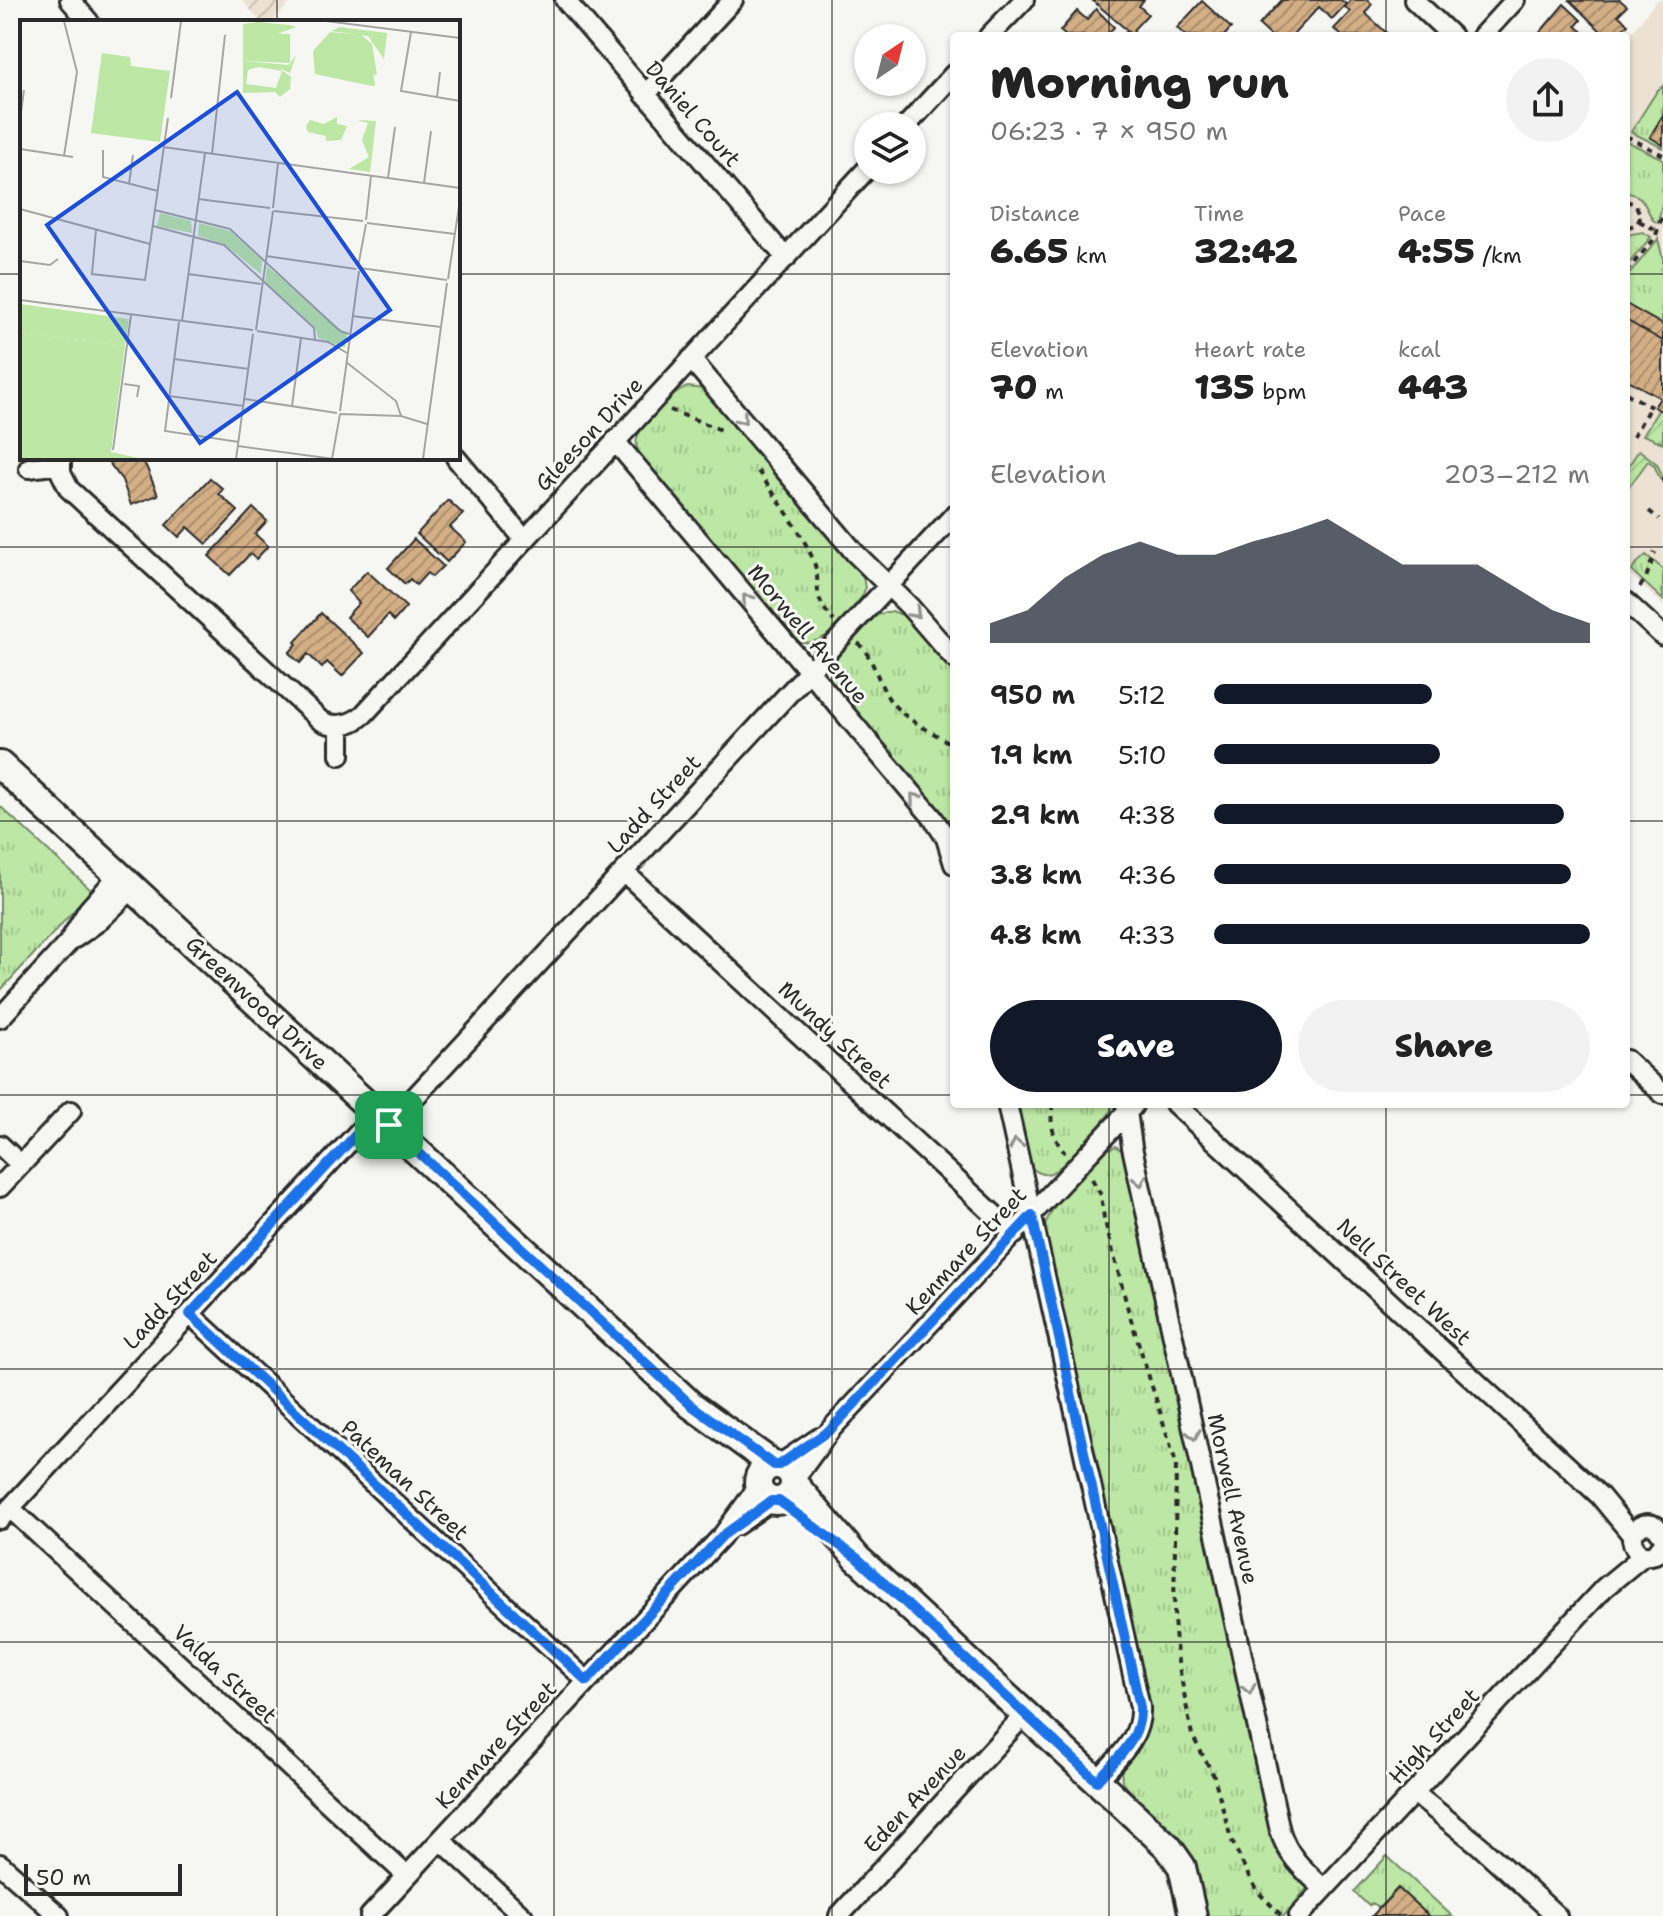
<!DOCTYPE html>
<meta charset="utf-8">
<style>
:root{--surface:#fff;--page:#f2f2f2;--text:#222;--muted:#767676;--accent:#111827}
body{margin:0;font-family:"Shantell Sans",sans-serif;background:var(--page);color:var(--text);height:100vh;display:flex;flex-direction:column;font-size:30px;white-space:nowrap}
*{box-sizing:border-box;margin:0}
p{font-size:26px;color:var(--muted)}
.icon{flex:none;width:44px;height:44px;fill:none;stroke:currentColor;stroke-width:2;stroke-linecap:round;stroke-linejoin:round}
.map{position:relative;flex:1;overflow:hidden}
.panel{position:absolute;left:950px;top:32px;width:680px;height:1076px;display:flex;flex-direction:column;background:var(--surface);border-radius:8px;box-shadow:0 2px 6px #0004}
.panel>*{flex:none}
.needle{width:52px;rotate:35deg}
.tools{position:absolute;left:854px;top:24px;display:grid;gap:16px}
.tools a{display:grid;place-items:center;width:72px;height:72px;border-radius:50%;background:var(--surface);box-shadow:0 2px 6px #0004;font-size:40px}
.scale{position:absolute;left:24px;bottom:20px;width:158px;box-sizing:border-box;padding-left:8px;border:4px solid #2b2b2b;border-top:0;font-size:22px;line-height:28px;white-space:nowrap;color:#2b2b2b;-webkit-text-stroke:6px #f6f6f2;paint-order:stroke}
.pin{position:absolute;display:grid;place-items:center;width:68px;height:68px;color:#fff;margin:-34px;border-radius:16px;box-shadow:0 4px 12px #0006}
.round{display:grid;place-items:center;flex:none;width:84px;height:84px;border-radius:42px;background:var(--page)}
.summary{display:flex;align-items:center;justify-content:space-between;height:136px;padding:0 40px}
h1{font-size:44px;font-weight:800;line-height:60px}
.metrics{display:grid;grid-template-columns:repeat(3,1fr);gap:12px;height:136px;padding:8px 40px}
.metrics div{display:grid;align-content:center}
.metrics b{font-size:34px;font-weight:800}
.metrics small{font-size:22px;font-weight:400}
.metrics p{font-size:22px}
.chart{height:224px;padding:16px 40px}
.chart p{display:flex;justify-content:space-between}
.chart svg{width:100%;height:144px;margin-top:8px;fill:var(--accent);opacity:.7}
.cta{display:flex;gap:16px;margin-top:auto;padding:16px 40px}
.cta a{flex:1;height:92px;border-radius:48px;background:var(--accent);color:#fff;font-size:32px;font-weight:800;line-height:92px;text-align:center}
.cta a+a{background:var(--page);color:var(--text)}
ul{padding:0 40px;list-style:none;font-size:26px}
li{display:grid;grid-template-columns:128px 96px 1fr;align-items:center;height:60px}
li i{height:20px;border-radius:10px;background:var(--accent)}
.map>svg:first-child{display:block}
.built{fill:#ece1d2}
.industrial{fill:url(#industrial-furrows)}
.grass{fill:url(#grass-tufts);stroke:#748968;stroke-width:2}
.garden{fill:url(#garden-furrows);stroke:#748968;stroke-width:2}
.building{fill:url(#building-hatch);stroke:#2b2b2b;stroke-width:2}
.lines{fill:none;stroke-linecap:round;stroke-linejoin:round}
.street-casing{stroke:#2b2b2b;stroke-width:24}
.secondary-casing{stroke:#2b2b2b;stroke-width:32}
.path{stroke:#2b2b2b;stroke-width:4;stroke-dasharray:6 6;stroke-linecap:butt}
.street{stroke:#f6f6f2;stroke-width:18}
.secondary{stroke:#f6f6f2;stroke-width:26}
.oneway{stroke:#90908e}
.route-casing{stroke:#fff;stroke-width:16}
.route{stroke:#1a73e8;stroke-width:10}
.grid{fill:none;stroke:#2b2b2b;stroke-width:2;stroke-opacity:0.55}
.labels{text-anchor:middle;dominant-baseline:central;stroke-width:6;stroke-linejoin:round;paint-order:stroke}
.street-label{font-size:22px;fill:#2b2b2b;stroke:#f6f6f2}
.inset-road{fill:none;stroke:#a5a5a2;stroke-width:2}
.view{fill:#1d4ed8;fill-opacity:0.15;stroke:#1d4ed8;stroke-width:4}
.inset-edge{fill:none;stroke:#2b2b2b;stroke-width:4}
</style>
<div class="map">
<svg width="1663" height="1916" viewBox="0 0 1663 1916">
<defs>
<pattern id="industrial-furrows" width="10" height="10" patternUnits="userSpaceOnUse" patternTransform="scale(2)"><rect width="10" height="10" fill="#ece1d2"/><path d="M-1 1l2-2M0 10L10 0M9 11l2-2" fill="none" stroke="#cbc1b4"/></pattern>
<pattern id="grass-tufts" width="24" height="20" patternUnits="userSpaceOnUse" patternTransform="scale(2)"><rect width="24" height="20" fill="#bce7a4"/><path d="M3 7l-1-3M5 7V3M7 7l1-3M15 17l-1-3M17 17v-4M19 17l1-3" fill="none" stroke="#a2c68d"/></pattern>
<pattern id="garden-furrows" width="10" height="10" patternUnits="userSpaceOnUse" patternTransform="scale(2)"><rect width="10" height="10" fill="#bce7a4"/><path d="M-1 1l2-2M0 10L10 0M9 11l2-2" fill="none" stroke="#a2c68d"/></pattern>
<pattern id="building-hatch" width="6" height="6" patternUnits="userSpaceOnUse" patternTransform="scale(2)"><rect width="6" height="6" fill="#d4af86"/><path d="M-1 1l2-2M0 6l6-6M5 7l2-2" fill="none" stroke="#ac8f6e"/></pattern>
</defs>
<rect width="100%" height="100%" fill="#f6f6f2"/>
<filter id="ink" filterUnits="userSpaceOnUse"><feTurbulence type="fractalNoise" baseFrequency=".0125" numOctaves="2"/><feDisplacementMap in="SourceGraphic" scale="16" xChannelSelector="R" yChannelSelector="G"/><feConvolveMatrix kernelMatrix="1 2 1 2 8 2 1 2 1" color-interpolation-filters="sRGB"/></filter>
<g filter="url(#ink)">
<!-- built -->
<path class="built" d="M1657,0H1663V605L1626,571V40Z"/>
<!-- industrial -->
<path class="industrial" d="M242,0H293L272,22H261Z"/>
<!-- grass -->
<path class="grass" d="M1663,86V115L1650,137L1663,145V148L1631,132L1657,91Z
M1626,141L1663,159V199L1658,223L1653,220C1645,207 1644,194 1626,193Z
M1643,232L1651,237L1626,267V235Z
M1658,239L1663,259L1662,324L1626,304V278Z
M688,387L704,389L714,399L863,576L865,588L863,595C848,616 822,654 794,639L640,458C638,451 635,446 637,438C641,425 675,390 688,387Z
M1646,555L1663,569V600L1632,571L1635,565Z
M892,611L907,617L954,672V840L830,681C829,657 858,635 873,618L880,614Z
M0,806L92,891L0,991Z
M1015,1104H1114L1109,1114C1097,1128 1063,1172 1047,1174C1040,1175 1035,1171 1030,1166Z
M1116,1146L1125,1154L1276,1837L1309,1886L1284,1916H1207C1199,1879 1191,1847 1163,1821C1149,1808 1133,1797 1122,1781L1121,1768L1143,1739L1149,1716L1044,1231C1047,1204 1088,1170 1107,1150Z
M1387,1856L1452,1916H1429L1398,1888L1379,1908L1372,1903L1369,1906L1354,1892Z"/>
<!-- garden -->
<path class="garden" d="M1659,409L1663,412V443L1643,435Z
M1639,450L1657,464L1663,478L1660,479L1654,465L1648,461L1626,491V470Z"/>
<!-- building -->
<path class="building" d="M1092,0H1144L1139,6L1148,14L1133,30L1139,36H1130L1126,32L1128,31Z
M1282,0H1341L1346,4L1332,19L1319,7L1292,36H1271L1259,25Z
M1351,0H1368L1372,4L1365,13L1390,36H1342L1334,29L1350,12L1345,7Z
M1620,0L1627,6L1618,15L1628,24L1617,36H1606L1570,1Z
M1202,1L1231,28L1224,36H1186L1177,28Z
M1564,4L1581,20L1576,26L1584,33L1582,36H1537Z
M1096,9L1114,27L1107,36H1066L1060,31L1077,11L1087,20Z
M1663,115V145L1650,137Z
M1626,304L1663,325V341L1626,320Z
M1626,320L1663,341V412L1654,407L1660,398L1628,380L1626,382Z
M109,458H140L146,466L158,495L131,505L122,480L107,460Z
M210,478L223,489L219,494L238,511L207,544L188,527L179,537L166,525Z
M448,500L463,514L450,527L466,542L447,562L417,534Z
M253,508L267,521L255,534L268,546L256,559L250,554L230,575L209,556Z
M414,539L443,566L432,577L427,573L416,585L410,579L405,584L388,568Z
M367,571L406,607L394,621L388,615L368,637L346,617L359,603L348,591Z
M321,613L364,653L342,676L327,662L322,668L308,654L300,663L289,653L297,644L295,642Z
M1398,1888L1429,1916H1372Z"/>
<g class="lines">
<defs>
<path id="street" d="M70,0L89,22
M565,0L786,258
M1414,0L1452,36
M989,36L1024,0
M1482,36L1515,0
M645,95L733,0
M906,126L954,74
M691,359L855,553L909,606L954,658
M615,441L933,818L946,838L954,864
M61,458V473L69,489L320,720C334,729 352,725 364,714L868,168
M456,458L524,539
M29,468L60,464
M1626,602L1663,636
M340,755V725
M624,872L1015,1234
M75,938L99,921L133,888
M0,1018L69,942L88,910L119,875
M1626,1060L1663,1094
M1007,1104L1140,1707C1142,1739 1117,1758 1097,1781
M1126,1104L1132,1147L1280,1831C1288,1857 1305,1871 1324,1889
M1175,1104L1600,1496L1632,1535
M389,1125L954,515
M0,1145L20,1164
M0,1187L71,1111
M190,1314L587,1681
M779,1465L819,1438
M793,1481L831,1429L1133,1106
M10,1508L407,1876
M0,1519L376,1113
M737,1525L771,1501
M1663,1536L1656,1526C1644,1521 1634,1527 1632,1539C1634,1552 1643,1558 1655,1554L1663,1544
M1414,1793L1479,1845L1557,1916
M441,1840L523,1916
M0,1864L59,1916
M370,1916L722,1536L758,1487
M839,1916L1025,1714
M1299,1916L1604,1588L1644,1555"/>
<path id="secondary" d="M0,765L691,1405L774,1465
M758 1483a18 18 0 1 1 36 0a18 18 0 1 1-36 0Z
M794,1484L857,1558L1168,1847L1182,1867L1193,1916"/>
</defs>
<!-- street casing -->
<use href="#street" class="street-casing"/>
<!-- secondary casing -->
<use href="#secondary" class="secondary-casing"/>
<!-- path -->
<path class="path" d="M1626,136L1663,155
M1626,201L1635,204L1641,216L1637,224L1626,228
M1639,221L1658,231
M1626,272L1655,238L1663,214
M1626,393L1651,407
M670,410L724,431
M1633,437L1651,405
M758,471C777,499 798,526 812,557C824,585 808,593 834,621
M1661,481L1663,480
M1649,511L1659,519
M1640,587L1646,578L1655,552
M858,643C876,660 877,684 892,703C908,722 934,732 954,746
M1053,1104C1049,1123 1053,1139 1065,1153
M1092,1179L1101,1195L1104,1218L1129,1313L1176,1463L1174,1618L1177,1656L1192,1735L1214,1776L1231,1839L1248,1875L1258,1892L1281,1915"/>
<!-- street -->
<use href="#street" class="street"/>
<!-- secondary -->
<use href="#secondary" class="secondary"/>
</g>
<!-- one-way arrows -->
<defs><path id="oneway-chevron" d="M-2-3.5L2.5 0L-2 3.5" fill="none" stroke-width="1.6" stroke-linecap="round" stroke-linejoin="round" transform="scale(2)"/></defs>
<g class="oneway">
<use href="#oneway-chevron" transform="translate(742 419) rotate(50)"/>
<use href="#oneway-chevron" transform="translate(747 599) rotate(-130)"/>
<use href="#oneway-chevron" transform="translate(915 613) rotate(47)"/>
<use href="#oneway-chevron" transform="translate(915 798) rotate(-130)"/>
<use href="#oneway-chevron" transform="translate(1016 1144) rotate(-102)"/>
<use href="#oneway-chevron" transform="translate(1140 1181) rotate(78)"/>
<use href="#oneway-chevron" transform="translate(1194 1435) rotate(78)"/>
<use href="#oneway-chevron" transform="translate(1249 1689) rotate(78)"/>
</g>
</g>
<g class="lines" filter="url(#ink)">
<defs>
<path id="route" d="M376,1113L691,1405L774,1465H779L831,1429L1032,1215L1140,1707C1142,1739 1117,1758 1097,1781L857,1558L779,1501H771L722,1536L587,1681L190,1314Z"/>
</defs>
<!-- route casing -->
<use href="#route" class="route-casing"/>
<!-- route -->
<use href="#route" class="route"/>
</g>
<!-- grid -->
<path class="grid" d="M277,0V22M554,0V1916M832,0V1916M1109,0V36M1386,0V36M0,274H22M458,274H954M1626,274H1663M277,458V1916M0,547H954M1626,547H1663M0,821H954M1626,821H1663M0,1095H954M1626,1095H1663M1109,1104V1916M1386,1104V1916M0,1369H1663M0,1642H1663"/>
<g class="labels">
<!-- street labels -->
<g class="street-label">
<text transform="translate(693 114) rotate(49)">Daniel Court</text>
<text transform="translate(589 434) rotate(-47)">Gleeson Drive</text>
<text transform="translate(808 634) rotate(50)">Morwell Avenue</text>
<text transform="translate(654 804) rotate(-47)">Ladd Street</text>
<text transform="translate(257 1003) rotate(43)">Greenwood Drive</text>
<text transform="translate(835 1035) rotate(43)">Mundy Street</text>
<text transform="translate(966 1251) rotate(-47)">Kenmare Street</text>
<text transform="translate(1404 1282) rotate(43)">Nell Street West</text>
<text transform="translate(170 1300) rotate(-47)">Ladd Street</text>
<text transform="translate(405 1480) rotate(43)">Pateman Street</text>
<text transform="translate(1233 1499) rotate(78)">Morwell Avenue</text>
<text transform="translate(225 1674) rotate(43)">Valda Street</text>
<text transform="translate(1434 1736) rotate(-47)">High Street</text>
<text transform="translate(496 1745) rotate(-47)">Kenmare Street</text>
<text transform="translate(915 1799) rotate(-47)">Eden Avenue</text>
</g>
</g>
<!-- overview -->
<g transform="translate(20 20)">
<rect width="440" height="440" fill="#f6f6f2"/>
<path d="M238,2L269,5L276,7L252,16L223,13V4ZM320,7L367,13L364,39L348,16L311,11ZM310,12L341,15L352,24L357,55L350,54L347,65L295,54L293,31ZM82,33L110,37L111,46L150,51L140,122L71,113ZM276,35L270,53L259,48L271,57L270,69L260,77L255,72L223,73V41L269,45ZM239,47L262,51L256,68L226,64L228,50ZM317,97V104L327,106L321,120L306,121V116L288,112L286,106L290,100L304,104ZM337,100L356,101L350,152L329,149L349,137L342,120L348,103ZM140,193L171,201L172,213L137,206ZM179,203L210,211L242,240L241,254L204,224L178,216ZM247,246L327,315L325,328L298,318L296,309L245,262ZM0,284L109,299L105,326L0,312Z" fill="#bce7a4" fill-rule="evenodd"/>
<path d="M0,312L105,326L91,432L123,439H0Z" fill="#bce7a4"/>
<path d="M223,13L270,14V43L223,41ZM321,15L349,26L355,66L347,65L349,54L322,59L299,49L297,28ZM100,37H107L105,51L141,58L130,97L121,106L106,104L98,93L96,69L103,53Z" fill="#bce7a4"/>
<path class="inset-road" d="M306,1L440,18M391,12L381,71L440,81M417,77L420,52M151,78L161,1M0,99L4,70M143,127L440,168M0,129L53,137M83,130V157L138,171M192,134L205,15M44,136L57,52L44,1M368,158L375,107M404,163L411,111M109,164L113,135M178,179L250,188M253,188L258,143M0,189L130,224M135,190L210,209L320,311L329,314M254,191L343,201M346,200L351,156M347,203L435,214M133,206L204,225L294,308L295,320M76,210L72,254L125,260L148,98M246,236L336,249M0,241L30,245L38,239M338,247L346,204M340,248L427,260M168,254L241,264M428,259L440,180M0,280L233,310M332,296L421,307M162,301L185,133M159,302L145,411L219,422M236,310L253,191M237,311L308,322L327,333M154,339L229,349M326,342L376,381L381,396M104,364L119,366L117,377M149,376L224,386M225,379L317,393M272,386L281,318M320,391L339,251M320,394L381,396L407,404M218,426L314,439M93,430L111,295M216,439L233,314M312,439L320,394M403,439L427,263"/>
<path class="view" d="M217,72L370,290L180,423L27,205Z"/>
<rect width="440" height="440" class="inset-edge"/>
</g>
</svg>
<div class="tools">
<a><svg class="needle" viewBox="-14 -14 28 28"><path d="M0-13l5 13h-10z" fill="#e53935"/><path d="M0 13l5-13h-10z" fill="#767676"/></svg></a>
<a><svg class="icon" aria-label="layers" viewBox="0 0 24 24"><path d="M12 4l9 5-9 5-9-5zM3 14l9 5 9-5"/></svg></a>
</div>
<div class="scale">50 m</div>
<div class="pin" style="left:389px;top:1125px;background:#1e9e55"><svg class="icon" aria-label="arrive" viewBox="0 0 24 24"><path d="M6 21V4h12l-3 4 3 4H6"/></svg></div>
<section class="panel">
<div class="summary"><div><h1>Morning run</h1><p>06:23 · 7 × 950 m</p></div><a class="round"><svg class="icon" aria-label="share" viewBox="0 0 24 24"><path d="M12 15V3M7 8l5-5 5 5M5 13v7h14v-7"/></svg></a></div>
<div class="metrics">
<div><p>Distance</p><b>6.65<small> km</small></b></div>
<div><p>Time</p><b>32:42</b></div>
<div><p>Pace</p><b>4:55<small> /km</small></b></div>
</div>
<div class="metrics">
<div><p>Elevation</p><b>70<small> m</small></b></div>
<div><p>Heart rate</p><b>135<small> bpm</small></b></div>
<div><p>kcal</p><b>443</b></div>
</div>
<div class="chart"><p><span>Elevation</span>203–212 m</p>
<svg viewBox="0 0 160 44" preserveAspectRatio="none"><path d="M0 44V38L10 34L20 24L30 17L40 13L50 17L60 17L70 13L80 10L90 6L100 13L110 20L120 20L130 20L140 27L150 34L160 38V44z"/></svg>
</div>
<ul>
<li><b>950 m</b>5:12<i style="width:58%"></i></li>
<li><b>1.9 km</b>5:10<i style="width:60%"></i></li>
<li><b>2.9 km</b>4:38<i style="width:93%"></i></li>
<li><b>3.8 km</b>4:36<i style="width:95%"></i></li>
<li><b>4.8 km</b>4:33<i style="width:100%"></i></li>
</ul>
<div class="cta"><a>Save</a><a>Share</a></div>
</section>
</div>
